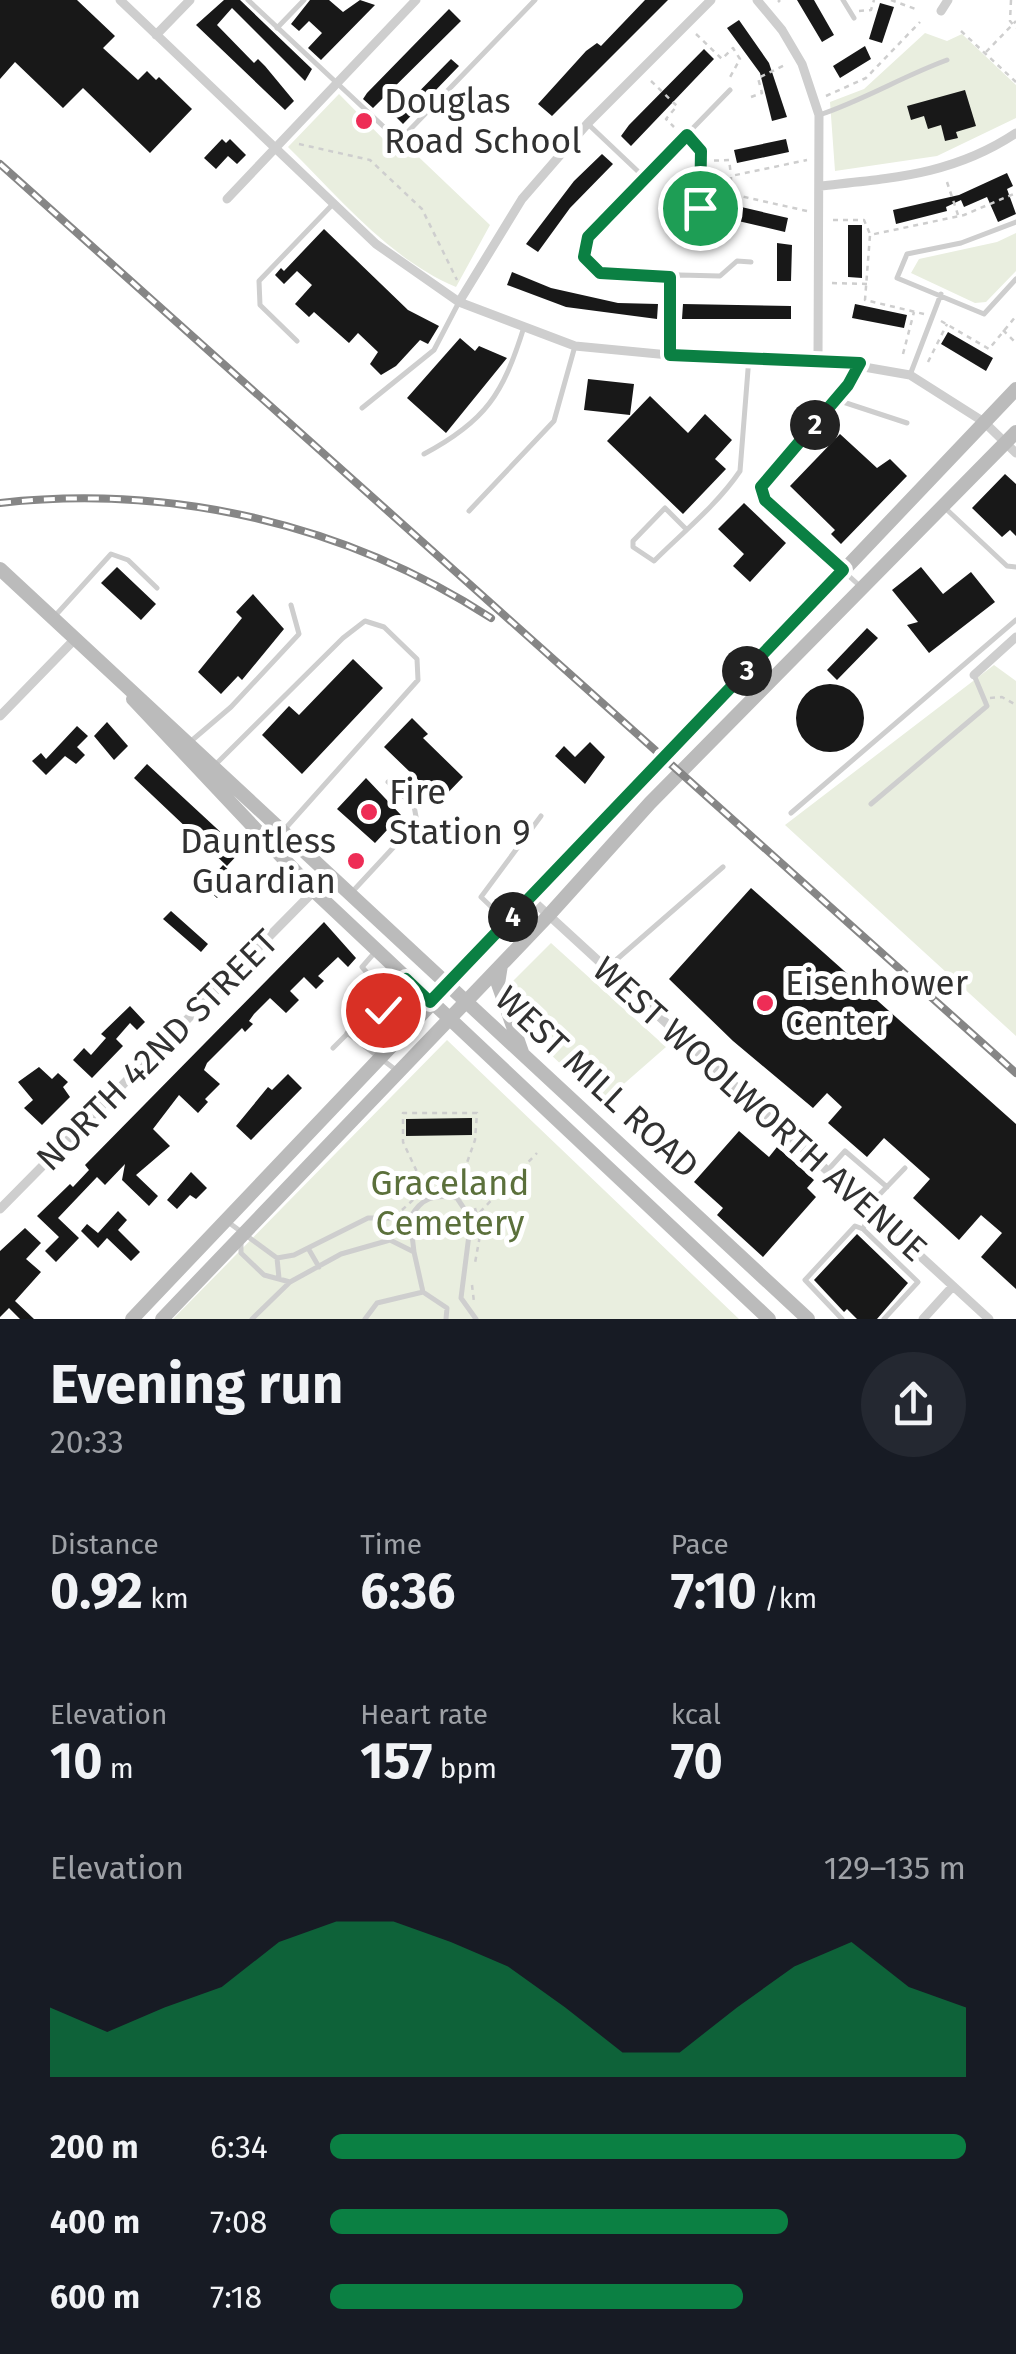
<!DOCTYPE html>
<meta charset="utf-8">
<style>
:root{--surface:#171b24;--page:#242831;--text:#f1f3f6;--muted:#9ea1a6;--accent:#0b8043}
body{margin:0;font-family:"Fira Sans",sans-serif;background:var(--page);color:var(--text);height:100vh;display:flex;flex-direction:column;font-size:38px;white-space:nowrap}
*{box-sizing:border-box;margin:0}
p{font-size:32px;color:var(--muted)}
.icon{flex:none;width:55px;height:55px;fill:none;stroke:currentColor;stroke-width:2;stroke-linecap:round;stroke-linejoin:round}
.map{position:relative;height:1319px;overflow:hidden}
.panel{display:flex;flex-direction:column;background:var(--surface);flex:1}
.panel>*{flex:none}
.pin{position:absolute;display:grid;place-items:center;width:85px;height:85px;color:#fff;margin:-42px;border:5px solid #fff;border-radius:50%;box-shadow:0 2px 10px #0007}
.km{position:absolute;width:50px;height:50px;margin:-25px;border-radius:50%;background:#222;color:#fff;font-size:28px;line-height:50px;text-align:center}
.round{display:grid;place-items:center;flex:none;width:105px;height:105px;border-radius:52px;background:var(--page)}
.head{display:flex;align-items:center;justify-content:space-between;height:170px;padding:0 50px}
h1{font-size:55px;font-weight:700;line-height:75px}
.stats{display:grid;grid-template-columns:repeat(3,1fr);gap:15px;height:170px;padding:10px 50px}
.stats div{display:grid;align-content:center}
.stats b{font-size:50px;font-weight:700}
.stats small{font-size:28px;font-weight:400}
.stats p{font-size:28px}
.chart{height:280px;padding:20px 50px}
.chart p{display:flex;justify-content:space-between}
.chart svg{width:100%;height:180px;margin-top:10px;fill:var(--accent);opacity:.7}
ul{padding:0 50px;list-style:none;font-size:32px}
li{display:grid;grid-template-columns:160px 120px 1fr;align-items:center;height:75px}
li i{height:25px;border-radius:12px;background:var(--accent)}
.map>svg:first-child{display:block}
.green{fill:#e9eedf}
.building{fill:#181818}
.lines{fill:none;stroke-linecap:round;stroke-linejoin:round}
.path{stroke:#cecece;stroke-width:2.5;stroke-dasharray:5 5;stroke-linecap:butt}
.lane{stroke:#cecece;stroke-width:5}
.street{stroke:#cecece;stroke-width:9}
.secondary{stroke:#bbb;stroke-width:14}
.rail-casing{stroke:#868686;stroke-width:8}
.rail{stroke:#fff;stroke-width:4;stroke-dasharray:11;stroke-linecap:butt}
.route-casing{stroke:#fff;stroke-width:20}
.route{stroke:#0b8043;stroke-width:12}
.poi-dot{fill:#ee2d56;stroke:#fff;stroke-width:4}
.labels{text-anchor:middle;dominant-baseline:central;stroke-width:10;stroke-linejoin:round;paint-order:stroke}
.poi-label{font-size:35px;fill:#313131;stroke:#fff;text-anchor:start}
.street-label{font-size:35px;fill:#313131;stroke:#fff}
.park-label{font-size:35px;fill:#5b703b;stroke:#fff}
</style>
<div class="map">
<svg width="1016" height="1319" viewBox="0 0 1016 1319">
<rect width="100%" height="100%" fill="#fff"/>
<!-- green -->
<path class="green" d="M925,33L947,41L962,34L1016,85V118L937,156L835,171L830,102L864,89Z
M339,94L395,151L404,143L490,225L456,287C389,259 338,196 288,147Z
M1016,233V271L986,302L975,303L911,273L919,259L997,242Z
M994,665L1016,681V1036L785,825Z
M551,943L666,1047L602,1103L531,1036L511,983Z
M447,1040L739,1319H173Z"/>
<!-- building -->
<path class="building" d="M0,0H77L115,36L103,48L138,80L147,71L156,80L159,77L192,109L150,153L83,88L63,108L15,62L0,79Z
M224,0H240L312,69L305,81L232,8L217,25L254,63L258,59L265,66L294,101L285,110L196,25Z
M310,0H329L343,12L360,0L375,5L321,60L308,48L322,33L309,21L299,31L291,24Z
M645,0H668L552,116L538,104L586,51L597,43L601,46Z
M797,0H814L834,35L822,42Z
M880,3L894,7L882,43L869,39Z
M449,9L461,21L373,108L363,99L367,93Z
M739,20L769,63L787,117L772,121L760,73L727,28Z
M865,46L871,59L840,78L833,66Z
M704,49L714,59L631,146L621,136L629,125Z
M451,59L459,66L403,124L395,116Z
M965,90L976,126L956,132L958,138L945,141L941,125L928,129L924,116L911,120L907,106Z
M222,139L226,143L230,139L246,155L237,164L228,156L216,169L204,158Z
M786,139L789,152L737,163L734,150Z
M602,154L613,164L570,208L538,252L526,244L574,181Z
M1007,173L1013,186L1007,189L1016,214L998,222L987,197L964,207L961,200L946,207L947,211L896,224L893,210L959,195Z
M737,206L788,218L785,232L734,220Z
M848,225H862V278L848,277Z
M324,229L408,310L439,326L428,344L420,340L396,366L381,375L370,364L378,352L358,333L349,343L314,312L309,317L295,304L312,285L297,271L284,284L275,275L281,268L284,271Z
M777,243L792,245L791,281H777Z
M512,272L551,288L618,303L658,304L657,319L566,307L507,285Z
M683,304L791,306V319H682Z
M855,304L907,315L904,328L852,318Z
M948,332L993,358L986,371L941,344Z
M460,338L475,351L479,346L507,358L446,433L407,398Z
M588,379L634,384L630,415L584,410Z
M650,396L688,433L705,414L732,440L715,459L726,469L683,514L607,441Z
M840,434L877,468L890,459L907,476L841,544L831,534L835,530L790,486Z
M1005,474L1016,484V536L1010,530L1002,537L972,508Z
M744,503L786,543L750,582L733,566L744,554L718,529Z
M117,567L156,604L141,620L101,583Z
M921,567L943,594L971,572L995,602L929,653L907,625L918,622L892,590Z
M253,594L284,629L242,680L238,676L221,694L198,672L242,618L236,612Z
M867,628L878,638L837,680L827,670Z
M353,659L383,688L302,774L262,735L289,706L299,715Z
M796 718a34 34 0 1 1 68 0a34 34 0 1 1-68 0Z
M412,718L428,734L423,738L463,777L440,801L384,747Z
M107,722L128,746L114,760L94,736Z
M77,726L88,736L77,747L85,755L76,764L65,756L46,775L32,761L41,753L46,759Z
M590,742L605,757L585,784L555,756L564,746L575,757Z
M147,764L241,851L227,866L134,778Z
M366,778L401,815L375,843L337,809Z
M223,865L243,883L237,890L230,884L217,898L204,886Z
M751,888L1016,1124V1289L981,1257L1002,1233L981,1215L959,1240L913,1198L930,1179L884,1138L867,1157L828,1123L842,1107L827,1093L813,1108L733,1041L669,979Z
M171,911L208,944L201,952L163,919Z
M324,922L356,958L348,967L338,957L318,976L324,981L316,989L304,977L290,991L299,1000L286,1013L270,998L254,1014L249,1021L253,1024L245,1032L242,1028L207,1063L204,1070L220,1084L205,1099L208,1102L198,1113L179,1095L153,1129L170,1146L136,1175L158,1196L149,1206L122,1180L125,1164L105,1185L97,1177L58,1218L79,1238L56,1262L45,1251L59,1237L37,1216L70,1184L73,1187L89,1170L85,1165Z
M130,1006L145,1022L137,1030L130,1023L116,1039L123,1046L92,1078L73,1060L84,1048L91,1055L106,1038L101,1034Z
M39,1067L52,1079L58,1073L68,1082L63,1087L70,1097L42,1125L24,1108L33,1100L18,1082Z
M288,1074L302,1088L251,1140L236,1126L268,1087L272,1090Z
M472,1118V1135L406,1136V1119Z
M739,1131L769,1157L777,1147L814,1180L807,1188L816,1197L763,1257L717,1215L723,1208L694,1182Z
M191,1172L207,1188L196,1199L190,1195L177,1209L167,1200Z
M118,1211L127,1220L118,1230L140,1252L131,1261L107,1238L98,1248L81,1231L87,1224L98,1233Z
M25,1228L41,1243L26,1259L41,1272L15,1301L34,1319H20L9,1308L0,1317V1251Z
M857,1234L908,1283L877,1319H857L847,1309L844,1312L814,1280Z"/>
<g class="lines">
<!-- path -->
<path class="path" d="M891,0L918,10
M1011,0L1010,21L1016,28
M778,2L780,0
M859,11L871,10L874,0
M961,31L1016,82
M696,34L722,59L733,48L740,59L729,79
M986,52L1016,21
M651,81L677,106L666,119L674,127
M826,96L866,78L920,22
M751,97L762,93L758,78L787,64
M691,139L701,151L700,208L727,210L731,195
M299,144L370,160L422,209L457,280
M704,161L729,160L731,175
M947,182L958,215
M807,211L731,194V176L807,160
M833,220H864L870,234
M832,283L867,284
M924,314L865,300L870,235L964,215L1016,193
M941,321L989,349L1016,316
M1003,330L1016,343
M903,354L914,312
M928,362L947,324
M990,698L1002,697L1016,705
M425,1189L403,1142V1113H477L475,1140L458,1188
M475,1208L481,1230L475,1263
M402,1210L425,1189L450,1188
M480,1212L537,1153
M472,1285L474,1302"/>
<!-- lane -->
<path class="lane" d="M248,0L399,141L535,0
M843,0L854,18
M277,28L304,0
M730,90L587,237L585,257L599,273L720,276L737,261L751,262
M819,115C864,100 903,76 947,60
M589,125L645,178
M1016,222L961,243L907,254L897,278L984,314L1016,279
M670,277L671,354
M297,341L260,305L259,281L333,204
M858,365L838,399L761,487L765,500L861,587
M910,375L941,294
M837,400L907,423
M362,408L434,350L459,302
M424,454C486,421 503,394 524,327
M945,508L1007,566L1016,567
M469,511L554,421L575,346
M686,529L665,508L633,541V547L654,561C682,533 717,505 740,471L749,357
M54,617L111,554L128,560L157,588
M190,742L231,707L299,634L291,605
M216,764L343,638L365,621L384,627L417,659L418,680L284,830
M871,804L987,706L974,675
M791,813L1016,620
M353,891L417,822L414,806L388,782
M505,920L481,897L541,816
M376,951L362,967L410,1023
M608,967L723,867
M369,997H383V1010
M376,1004L404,981
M352,1015L353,1027L366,1029
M347,1033L396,1070
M333,1048L358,1023
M827,1171L845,1151L887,1187
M410,1218L414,1252
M228,1222L277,1258L294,1255L368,1218H410C422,1197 434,1194 457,1198L471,1219L461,1298L476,1319
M863,1229L918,1282L884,1319
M241,1242V1253L264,1275L290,1282L341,1254L390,1240L414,1252L423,1292
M308,1248L319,1267
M277,1258L279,1278
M252,1319L290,1282
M365,1319L377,1303L423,1292L447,1308L446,1319
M842,1319L805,1280L855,1226L863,1229L879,1195L905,1168"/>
<!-- street -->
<path class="street" d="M120,0L376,244L459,302L575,346L669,355L818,359L910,375L984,422L1016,453
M757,0L782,30L802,64L819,115L818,359
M941,11L948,0
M156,35L190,0
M820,186C892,178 953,175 1016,133
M227,199L416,0
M459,302L522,199L588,123L711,0
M974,675L1016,637
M0,716L74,640
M531,899L989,1319
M0,1209L314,891
M923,1319L953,1286"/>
<!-- secondary -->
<path class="secondary" d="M0,569L808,1319
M133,699L314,891L769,1319
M501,965L498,984L522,1052
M132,1319L1016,389
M162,1319L548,916L650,803L1016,432"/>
<defs>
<path id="rail" d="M0,164L1016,1073
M0,503C172,484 346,524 491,618"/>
</defs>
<!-- rail casing -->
<use href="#rail" class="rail-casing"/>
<!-- rail -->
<use href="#rail" class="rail"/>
</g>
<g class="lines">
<defs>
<path id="route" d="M383,1010L382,997L406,979L430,1002L843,570L765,500L761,487L848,385L860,363L670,355V277L600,273L584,257L588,237L687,135L701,151L700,208"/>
</defs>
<!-- route casing -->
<use href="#route" class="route-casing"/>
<!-- route -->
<use href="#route" class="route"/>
</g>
<!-- markers -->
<g class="poi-dot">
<circle cx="364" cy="121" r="10"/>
<circle cx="369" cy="812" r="10"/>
<circle cx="356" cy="861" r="10"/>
<circle cx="765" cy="1003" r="10"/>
</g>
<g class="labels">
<!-- poi labels -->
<g class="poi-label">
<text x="384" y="101">Douglas<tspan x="384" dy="40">Road School</tspan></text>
<text x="389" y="792">Fire<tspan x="389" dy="40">Station 9</tspan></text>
<text x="336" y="841" text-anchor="end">Dauntless<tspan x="336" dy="40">Guardian</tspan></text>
<text x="785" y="983">Eisenhower<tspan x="785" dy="40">Center</tspan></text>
</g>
<!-- street labels -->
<g class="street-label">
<text transform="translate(157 1050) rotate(-45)">NORTH 42ND STREET</text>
<text transform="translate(597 1082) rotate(43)">WEST MILL ROAD</text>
<text transform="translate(760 1109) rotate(42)">WEST WOOLWORTH AVENUE</text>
</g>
<!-- park labels -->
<g class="park-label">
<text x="450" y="1183">Graceland<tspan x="450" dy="40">Cemetery</tspan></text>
</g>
</g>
</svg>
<div class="pin" style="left:700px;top:208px;background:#1e9e55"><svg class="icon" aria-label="arrive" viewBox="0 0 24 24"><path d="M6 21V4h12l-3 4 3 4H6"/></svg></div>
<div class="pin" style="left:383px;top:1010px;background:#d93025"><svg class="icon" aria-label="check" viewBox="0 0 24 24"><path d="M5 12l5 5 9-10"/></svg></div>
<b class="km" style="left:815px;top:425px">2</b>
<b class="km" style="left:747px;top:671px">3</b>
<b class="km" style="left:513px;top:917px">4</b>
</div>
<section class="panel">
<div class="head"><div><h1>Evening run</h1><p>20:33</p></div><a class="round"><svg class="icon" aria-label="share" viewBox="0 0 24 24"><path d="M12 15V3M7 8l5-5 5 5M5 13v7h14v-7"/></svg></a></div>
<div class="stats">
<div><p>Distance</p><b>0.92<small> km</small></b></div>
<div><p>Time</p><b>6:36</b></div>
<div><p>Pace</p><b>7:10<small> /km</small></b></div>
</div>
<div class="stats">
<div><p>Elevation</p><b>10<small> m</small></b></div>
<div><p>Heart rate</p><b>157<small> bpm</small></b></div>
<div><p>kcal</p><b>70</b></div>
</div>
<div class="chart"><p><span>Elevation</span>129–135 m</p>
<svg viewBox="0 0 160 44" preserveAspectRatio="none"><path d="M0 44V27L10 33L20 27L30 22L40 11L50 6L60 6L70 11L80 17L90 27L100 38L110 38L120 27L130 17L140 11L150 22L160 27V44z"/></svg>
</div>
<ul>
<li><b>200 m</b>6:34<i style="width:100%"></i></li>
<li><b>400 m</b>7:08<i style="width:72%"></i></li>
<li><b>600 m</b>7:18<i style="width:65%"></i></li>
</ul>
</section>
